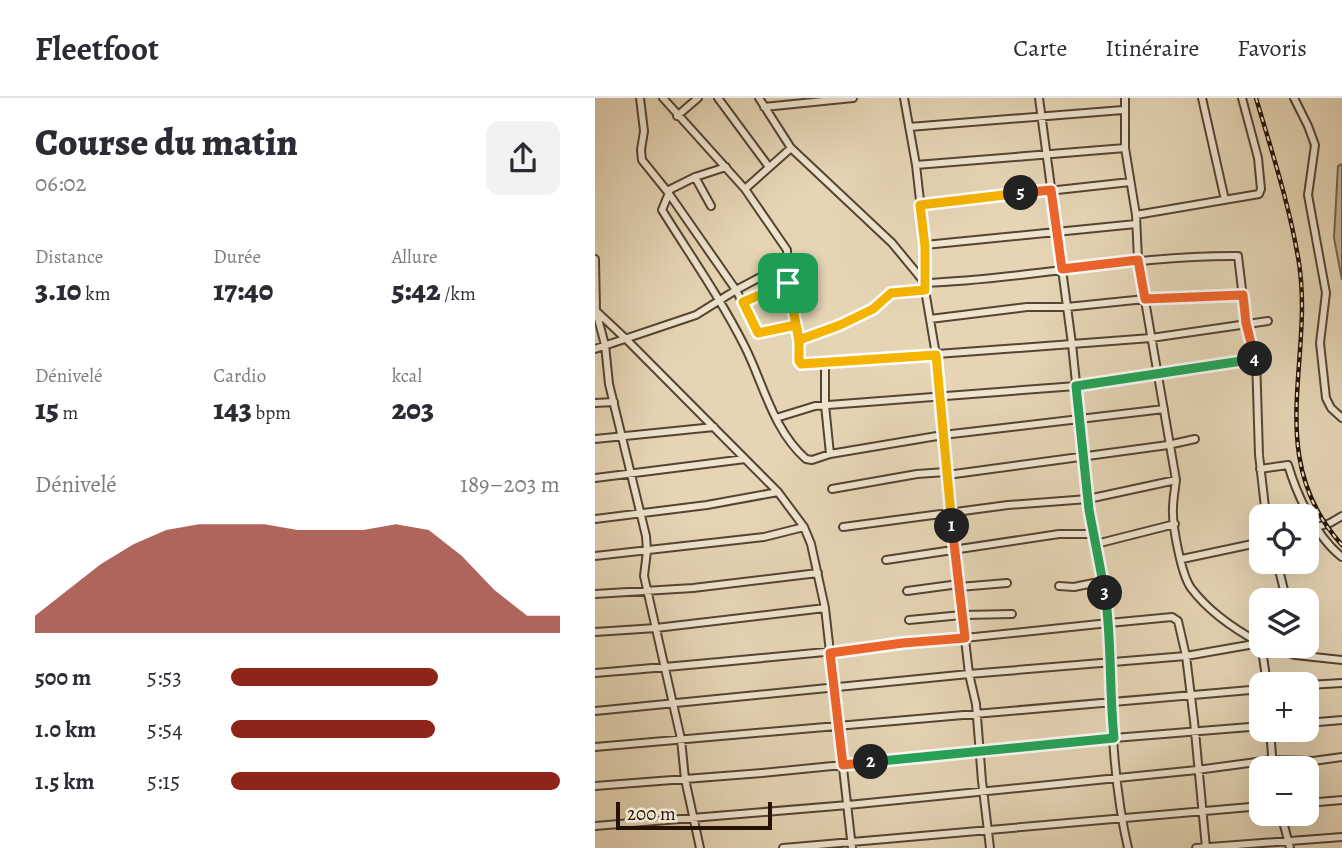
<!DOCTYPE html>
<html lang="fr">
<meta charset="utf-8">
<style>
:root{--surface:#fff;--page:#f2f2f3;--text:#2b2b33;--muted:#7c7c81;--line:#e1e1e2;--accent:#8f2418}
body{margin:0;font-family:Alegreya,serif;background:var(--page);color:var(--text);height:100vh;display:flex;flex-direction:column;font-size:26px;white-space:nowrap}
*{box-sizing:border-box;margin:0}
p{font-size:23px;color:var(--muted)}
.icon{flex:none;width:38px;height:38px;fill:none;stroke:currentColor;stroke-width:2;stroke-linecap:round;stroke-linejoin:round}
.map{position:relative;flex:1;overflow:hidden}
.side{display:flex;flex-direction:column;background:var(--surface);width:595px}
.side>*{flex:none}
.buttons{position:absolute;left:654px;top:406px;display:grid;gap:14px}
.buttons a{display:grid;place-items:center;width:70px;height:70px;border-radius:14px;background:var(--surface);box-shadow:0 7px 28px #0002;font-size:35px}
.scale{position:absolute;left:21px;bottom:18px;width:156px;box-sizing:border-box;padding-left:7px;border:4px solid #251406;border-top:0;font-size:19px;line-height:24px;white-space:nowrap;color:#251406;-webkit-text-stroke:5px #eee4cf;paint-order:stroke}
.pin{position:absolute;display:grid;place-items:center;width:60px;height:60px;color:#fff;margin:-30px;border-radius:14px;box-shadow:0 4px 10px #0006}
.km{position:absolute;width:35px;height:35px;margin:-18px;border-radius:50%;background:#222;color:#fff;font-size:19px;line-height:35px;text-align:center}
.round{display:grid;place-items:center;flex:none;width:74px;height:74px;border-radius:14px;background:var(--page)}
.overview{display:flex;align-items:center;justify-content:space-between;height:119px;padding:0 35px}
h1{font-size:38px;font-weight:800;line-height:52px}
.metrics{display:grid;grid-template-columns:repeat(3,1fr);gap:10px;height:119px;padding:7px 35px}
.metrics div{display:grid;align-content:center}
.metrics b{font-size:30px;font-weight:800}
.metrics small{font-size:19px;font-weight:400}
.metrics p{font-size:19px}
.chart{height:196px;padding:14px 35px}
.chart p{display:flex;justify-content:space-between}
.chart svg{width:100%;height:126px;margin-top:7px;fill:var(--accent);opacity:.7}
ul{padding:0 35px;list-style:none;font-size:23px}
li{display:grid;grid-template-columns:112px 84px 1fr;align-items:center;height:52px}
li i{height:18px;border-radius:9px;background:var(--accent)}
header{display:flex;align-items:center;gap:42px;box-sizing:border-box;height:98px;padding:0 35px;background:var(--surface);border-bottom:2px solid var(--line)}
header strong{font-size:33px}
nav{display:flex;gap:38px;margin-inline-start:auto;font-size:24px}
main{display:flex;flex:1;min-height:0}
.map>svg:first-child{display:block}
.green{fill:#c4b497;stroke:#74644e;stroke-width:2}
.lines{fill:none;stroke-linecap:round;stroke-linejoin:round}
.minor-casing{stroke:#554432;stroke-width:10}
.minor{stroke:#eee4cf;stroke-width:6}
.rail-casing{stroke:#251406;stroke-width:4.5}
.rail{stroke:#eee4cf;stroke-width:2;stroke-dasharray:5;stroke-linecap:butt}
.split-1-casing{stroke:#fff;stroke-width:14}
.split-2-casing{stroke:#fff;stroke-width:14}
.split-3-casing{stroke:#fff;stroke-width:14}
.split-4-casing{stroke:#fff;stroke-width:14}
.split-5-casing{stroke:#fff;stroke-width:14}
.split-6-casing{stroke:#fff;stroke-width:14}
.split-1{stroke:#f5b400;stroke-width:9}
.split-2{stroke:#f0652b;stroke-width:9}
.split-3{stroke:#22a559;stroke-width:9}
.split-4{stroke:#22a559;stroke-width:9}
.split-5{stroke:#f0652b;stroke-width:9}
.split-6{stroke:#f5b400;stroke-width:9}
</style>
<header>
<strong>Fleetfoot</strong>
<nav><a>Carte</a><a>Itinéraire</a><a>Favoris</a></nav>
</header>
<main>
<section class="side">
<div class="overview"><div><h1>Course du matin</h1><p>06:02</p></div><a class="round"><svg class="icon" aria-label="share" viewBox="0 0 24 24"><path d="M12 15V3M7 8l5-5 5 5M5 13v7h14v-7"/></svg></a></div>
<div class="metrics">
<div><p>Distance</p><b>3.10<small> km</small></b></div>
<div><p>Durée</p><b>17:40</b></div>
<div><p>Allure</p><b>5:42<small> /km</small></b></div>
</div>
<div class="metrics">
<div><p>Dénivelé</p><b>15<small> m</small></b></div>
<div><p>Cardio</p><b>143<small> bpm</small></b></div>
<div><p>kcal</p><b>203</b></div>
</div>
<div class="chart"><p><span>Dénivelé</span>189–203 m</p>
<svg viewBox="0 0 160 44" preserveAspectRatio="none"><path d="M0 44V38L10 29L20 20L30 13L40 8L50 6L60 6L70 6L80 8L90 8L100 8L110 6L120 8L130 17L140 29L150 38L160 38V44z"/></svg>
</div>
<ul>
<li><b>500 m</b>5:53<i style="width:63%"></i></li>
<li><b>1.0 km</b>5:54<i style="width:62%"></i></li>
<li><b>1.5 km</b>5:15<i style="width:100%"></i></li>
</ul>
</section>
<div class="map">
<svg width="747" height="750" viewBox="0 0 747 750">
<rect width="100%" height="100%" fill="#e5d5b5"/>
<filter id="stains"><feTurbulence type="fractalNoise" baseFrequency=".00286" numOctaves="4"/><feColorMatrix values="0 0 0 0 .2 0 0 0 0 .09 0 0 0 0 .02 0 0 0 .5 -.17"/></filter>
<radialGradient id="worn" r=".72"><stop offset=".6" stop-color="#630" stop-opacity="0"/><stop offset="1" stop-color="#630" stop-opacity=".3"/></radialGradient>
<!-- green -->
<path class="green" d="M747,66V182L739,140L743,68Z"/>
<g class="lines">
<defs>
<path id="minor" d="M45,0L49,33L46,52L47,62L72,93L141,192L163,235L201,227
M68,0L150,91L192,152L193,185L204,242V263L207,266L477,246L494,412L514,525L577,519L583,523L591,558L599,623L611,750
M123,0L174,69
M164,0L196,50L297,145L330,185C435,181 538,157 643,158L651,225L661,260L664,357L671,418
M309,0L321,67L330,147V192L341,257L352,384L374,576L381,606L387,683L395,750
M444,0L477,246L556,240L673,223
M530,0V50L541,117L543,162L581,382C580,391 578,401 578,410C577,427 586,476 596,490C614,514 639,531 665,545
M607,0L630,102
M699,0L713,28L720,47L713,97L731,195L725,245L731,300L736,310L747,320
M169,9L258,0
M82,18L103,0
M314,29L528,12
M321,67L530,50
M100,79L116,108
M150,91L196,50
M72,93L100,79L131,69
M74,95L67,112C95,157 126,201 150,249C169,287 178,332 211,361L217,362L235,356L348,337L569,311
M325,107L535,84
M541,117L664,96L666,91L663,60L647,0
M330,147L541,126
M0,161L1,213L10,247L14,286L51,438L52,453L49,478L86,641L90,681L105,750
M147,204L193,185
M0,212L32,242L183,394L209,429L216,446L230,510L257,750
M335,221L432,209H472L550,201L648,197
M204,242L245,227L278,211L296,195L330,192
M0,251L101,217L141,192L192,165
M230,266V307L235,356
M0,305L19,304
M181,320L220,308L481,288L661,260
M0,341L119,329
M665,371L693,367C702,397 721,439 747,459
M352,377L573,347L600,341
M0,380L150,361
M237,391L322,376L351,374
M0,421L112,407L183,394
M248,429L413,407L493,401L581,382
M712,432L735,425L747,418
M501,446L580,426
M0,458L169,439L209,429
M587,461L667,444
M291,462L464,436H499
M682,464L690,496
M464,488L479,489L508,483
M364,489L412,485
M312,493L364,486
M0,496L98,490L223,475
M314,522L367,517L417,516
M0,534L61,530L230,510
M666,545L672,586
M672,548L700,557L747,562
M0,575C172,561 343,543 514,525C516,599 516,677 533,750
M712,587L747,585
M0,613L374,576L591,558L665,545
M712,625L747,622
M675,632L678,670
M0,649L667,591
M0,688L167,675L519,640L667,628
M712,705L747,702
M686,716L695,750
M0,728L253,707L602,672L676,662L718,663L747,659
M188,750L667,708
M601,750L747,739"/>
</defs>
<!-- minor casing -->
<use href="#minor" class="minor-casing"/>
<!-- minor -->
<use href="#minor" class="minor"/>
<defs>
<path id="rail" d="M661,0C677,54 695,109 704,165C719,264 668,360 747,447"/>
</defs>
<!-- rail casing -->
<use href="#rail" class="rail-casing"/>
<!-- rail -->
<use href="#rail" class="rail"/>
</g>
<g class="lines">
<defs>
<path id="split-1" d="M193,185L204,242V263L206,266L341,257L357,428"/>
<path id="split-2" d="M276,664L248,667L235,555L308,545L370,540L357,428"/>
<path id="split-3" d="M276,664L519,640C514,591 517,543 510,495"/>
<path id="split-4" d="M510,495L494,412L481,288L660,261"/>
<path id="split-5" d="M426,95L456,92L467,171L543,162L550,201L648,197L651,225L660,261"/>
<path id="split-6" d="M193,185L148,204L163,235L201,227L204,242L245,227L278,211L296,195L330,192V148L325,107L426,95"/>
</defs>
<!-- split-1 casing -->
<use href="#split-1" class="split-1-casing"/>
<!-- split-2 casing -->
<use href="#split-2" class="split-2-casing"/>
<!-- split-3 casing -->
<use href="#split-3" class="split-3-casing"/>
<!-- split-4 casing -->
<use href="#split-4" class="split-4-casing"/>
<!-- split-5 casing -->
<use href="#split-5" class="split-5-casing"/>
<!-- split-6 casing -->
<use href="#split-6" class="split-6-casing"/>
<!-- split-1 -->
<use href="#split-1" class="split-1"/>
<!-- split-2 -->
<use href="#split-2" class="split-2"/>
<!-- split-3 -->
<use href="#split-3" class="split-3"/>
<!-- split-4 -->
<use href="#split-4" class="split-4"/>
<!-- split-5 -->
<use href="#split-5" class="split-5"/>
<!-- split-6 -->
<use href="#split-6" class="split-6"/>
</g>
<rect width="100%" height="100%" filter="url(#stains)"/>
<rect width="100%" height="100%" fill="url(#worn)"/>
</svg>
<div class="buttons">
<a><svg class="icon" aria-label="locate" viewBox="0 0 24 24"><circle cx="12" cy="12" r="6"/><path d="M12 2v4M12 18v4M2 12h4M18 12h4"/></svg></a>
<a><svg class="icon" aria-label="layers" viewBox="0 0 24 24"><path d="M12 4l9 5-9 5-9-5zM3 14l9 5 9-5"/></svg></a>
<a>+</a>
<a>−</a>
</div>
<div class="scale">200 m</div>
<div class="pin" style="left:193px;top:185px;background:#1e9e55"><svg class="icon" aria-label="arrive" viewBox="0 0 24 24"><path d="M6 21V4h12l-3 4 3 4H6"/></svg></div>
<b class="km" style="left:357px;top:428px">1</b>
<b class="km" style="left:276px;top:664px">2</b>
<b class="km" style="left:510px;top:495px">3</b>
<b class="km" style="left:660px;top:261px">4</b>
<b class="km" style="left:426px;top:95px">5</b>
</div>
</main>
